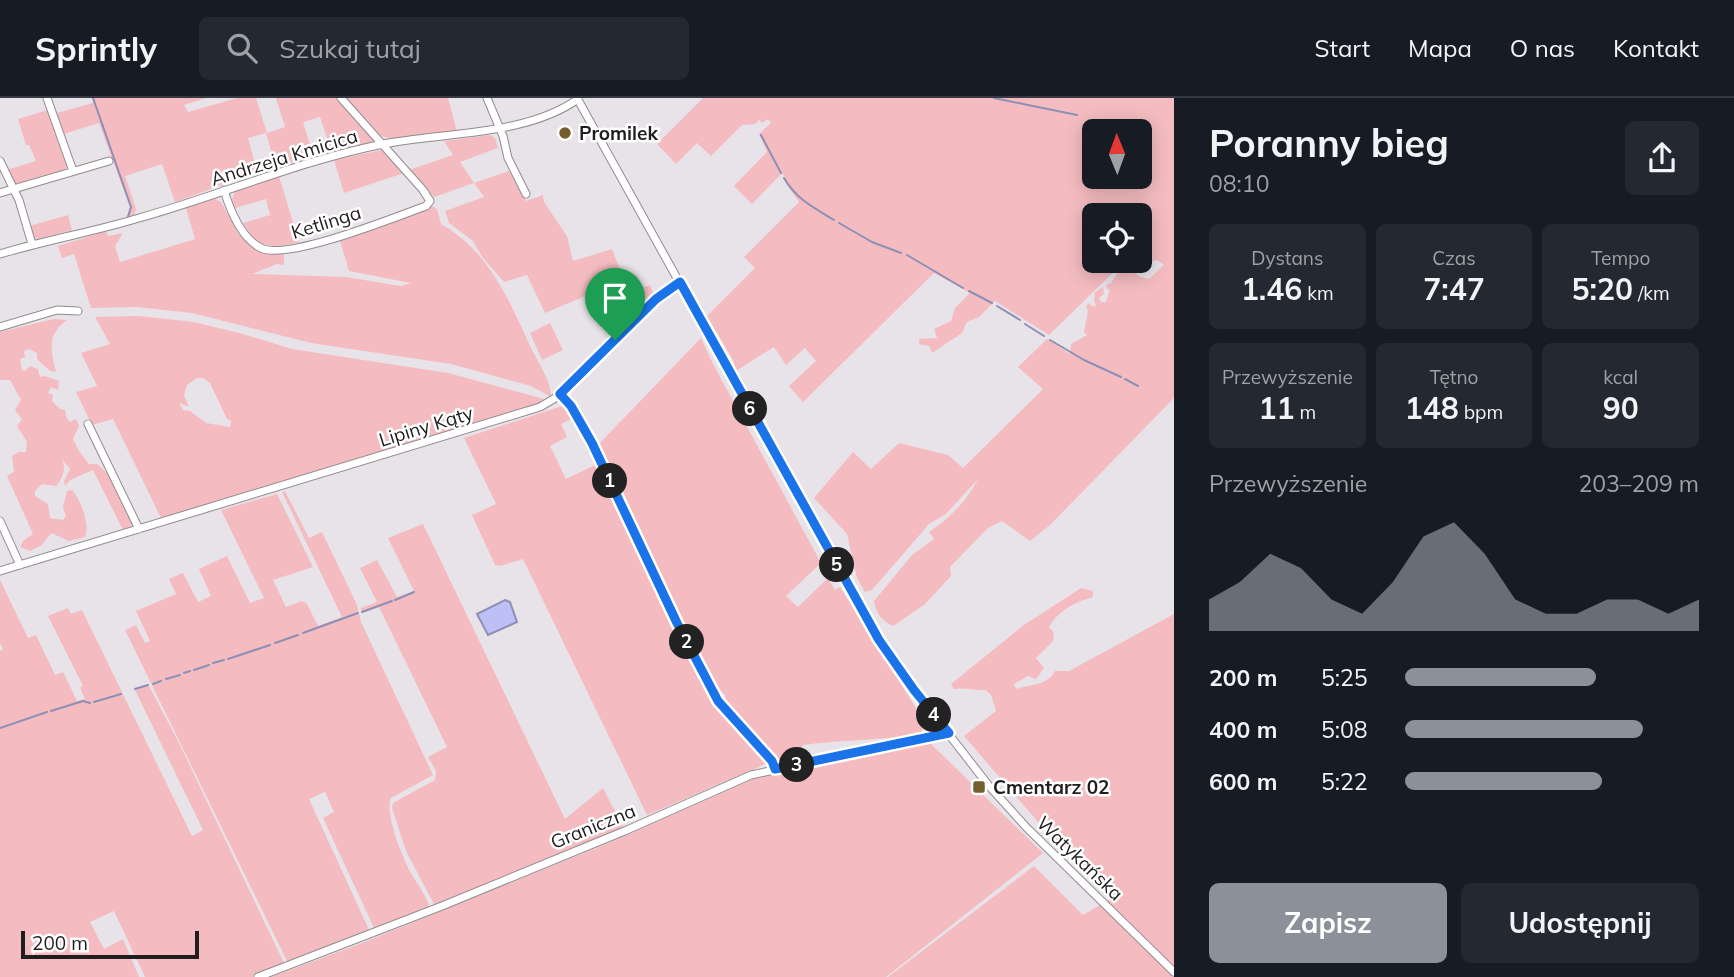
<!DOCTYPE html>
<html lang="pl">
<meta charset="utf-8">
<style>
:root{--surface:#171b24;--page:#242831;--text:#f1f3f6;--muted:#9ea1a6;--line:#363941;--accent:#8c9099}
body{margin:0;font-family:Mulish,sans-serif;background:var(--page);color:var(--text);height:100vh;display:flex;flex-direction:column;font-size:26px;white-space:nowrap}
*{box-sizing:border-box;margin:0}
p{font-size:23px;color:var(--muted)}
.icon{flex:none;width:38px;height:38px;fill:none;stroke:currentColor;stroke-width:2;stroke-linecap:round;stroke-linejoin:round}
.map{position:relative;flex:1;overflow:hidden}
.details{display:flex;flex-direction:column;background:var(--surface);width:560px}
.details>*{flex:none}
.needle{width:46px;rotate:359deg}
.fabs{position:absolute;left:1082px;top:21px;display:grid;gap:14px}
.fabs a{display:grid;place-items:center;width:70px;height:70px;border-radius:10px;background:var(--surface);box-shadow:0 4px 18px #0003;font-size:35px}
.scale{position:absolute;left:21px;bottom:18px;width:178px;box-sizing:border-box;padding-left:7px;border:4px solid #1f1d1e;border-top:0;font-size:19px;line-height:24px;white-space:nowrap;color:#1f1d1e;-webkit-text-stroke:5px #fff;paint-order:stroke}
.pin{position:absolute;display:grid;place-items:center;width:60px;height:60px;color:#fff;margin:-72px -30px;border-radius:50% 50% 50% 0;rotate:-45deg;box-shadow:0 0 7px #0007}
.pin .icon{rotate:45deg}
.km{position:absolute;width:35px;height:35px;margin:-18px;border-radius:50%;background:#222;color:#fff;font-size:19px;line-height:35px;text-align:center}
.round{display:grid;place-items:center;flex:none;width:74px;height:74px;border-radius:10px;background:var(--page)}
.headline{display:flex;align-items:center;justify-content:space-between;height:119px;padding:0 35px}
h1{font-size:38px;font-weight:700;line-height:52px}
.stats{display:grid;grid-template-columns:repeat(3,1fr);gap:10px;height:119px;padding:7px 35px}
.stats div{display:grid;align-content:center;border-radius:10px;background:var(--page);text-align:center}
.stats b{font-size:30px;font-weight:700}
.stats small{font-size:19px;font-weight:400}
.stats p{font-size:19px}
.chart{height:196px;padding:14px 35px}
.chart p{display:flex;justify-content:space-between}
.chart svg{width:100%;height:126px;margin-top:7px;fill:var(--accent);opacity:.7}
.action{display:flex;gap:14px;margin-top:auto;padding:14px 35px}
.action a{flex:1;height:80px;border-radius:10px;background:var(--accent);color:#fff;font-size:28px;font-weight:700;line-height:80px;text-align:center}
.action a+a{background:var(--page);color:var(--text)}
ul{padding:0 35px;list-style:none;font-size:23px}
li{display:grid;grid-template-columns:112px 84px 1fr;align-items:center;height:52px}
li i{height:18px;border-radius:9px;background:var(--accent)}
header{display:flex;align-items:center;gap:42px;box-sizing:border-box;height:98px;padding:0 35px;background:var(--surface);border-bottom:2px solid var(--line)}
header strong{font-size:33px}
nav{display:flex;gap:38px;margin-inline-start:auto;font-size:24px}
.search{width:490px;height:63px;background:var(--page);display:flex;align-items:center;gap:18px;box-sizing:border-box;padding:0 24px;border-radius:10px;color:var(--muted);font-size:26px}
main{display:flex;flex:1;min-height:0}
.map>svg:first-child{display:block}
.green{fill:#f4bcc0;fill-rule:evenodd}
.water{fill:#bdc0f6;stroke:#8e8fb5;stroke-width:2}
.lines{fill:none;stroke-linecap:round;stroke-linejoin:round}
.stream{stroke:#8e8fb5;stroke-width:2}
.minor-casing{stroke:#908b90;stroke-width:9}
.minor{stroke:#fff;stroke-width:7}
.route-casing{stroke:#fff;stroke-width:14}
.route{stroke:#1a73e8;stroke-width:9}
.poi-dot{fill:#755d2e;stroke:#fff;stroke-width:2.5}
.labels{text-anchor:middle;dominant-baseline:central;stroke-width:5;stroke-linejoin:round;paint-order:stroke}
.poi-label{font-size:19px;font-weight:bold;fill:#1f1d1e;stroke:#fff;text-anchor:start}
.street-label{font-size:19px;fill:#1f1d1e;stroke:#fff}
</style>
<header>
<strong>Sprintly</strong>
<div class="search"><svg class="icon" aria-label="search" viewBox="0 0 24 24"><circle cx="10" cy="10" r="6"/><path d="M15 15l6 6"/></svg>Szukaj tutaj</div>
<nav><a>Start</a><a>Mapa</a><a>O nas</a><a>Kontakt</a></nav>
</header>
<main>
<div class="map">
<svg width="1174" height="879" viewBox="0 0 1174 879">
<rect width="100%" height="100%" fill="#e8e3e8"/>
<!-- green -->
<path class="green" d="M92,0H206L184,7L188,14L237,0H256L267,35L285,29L276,0H338L375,42L374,44L338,53L331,52L320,19L303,24L313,57L276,69L266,35L248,40L257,74C229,83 203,95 175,104L162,66L125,78L136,111L134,118L126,120L130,109L99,25L64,36L57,15L93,5Z
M345,0H448L457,34C441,36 398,44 384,39C369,34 355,12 345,0Z
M703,0H1174V300L1050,427L1030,443L1002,423L988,430L950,469L951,478L924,507L893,528C882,523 876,516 874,503L912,457L934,441L929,434C951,419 966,404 978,381L946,416L929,426L872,492L865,494L857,480L847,436L814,400L853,354L871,371L899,345L948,357L963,370L1043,291L1018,269L1047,241L1070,256L1071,246L1087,237L1084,234L1088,213L1086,208L1089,205L1092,208H1096L1094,202L1095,194L1103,189L1104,196L1099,200L1101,204H1106L1110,192L1107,191L1106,187L1111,185L1119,173L1123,172L1122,176L1130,171L1140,179L1149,181L1164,167L1157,162L1151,163L1147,170L1141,165L1143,155L1139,152V117H1094V163H1125L1049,237L995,203L979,219L967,224L962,235L932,255L929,248L919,246V241L937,240L934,231L951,223L955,210L970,195L934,175L803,304L789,288L816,263L805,250L786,267L774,249L736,273L733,262L707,218L755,170L744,159L799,104L783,81L785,79L782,75L752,106L734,88L767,54L759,36L771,25L768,21L762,25L759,22L755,26L742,27L711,58L697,45L676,66L657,46ZM1094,33H1139V79H1094Z
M48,12L67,69L63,73L14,87L6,72L36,63L29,47H26L18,21Z
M490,37L495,40L498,50L460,64L474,85L509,73L520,87L526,103L543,97L544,104L567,138L573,163L612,151L624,182L622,183L627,196L650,187L654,197L611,240L588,197L545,215L527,177L504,184L483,160L473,143L449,125L445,113L484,99L474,85L434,99L409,72L453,57L444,43Z
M382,52L404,75L344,95L334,62Z
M279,78L299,144L277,149L256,144L243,125L270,117L266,101L235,110L232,102L235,92Z
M215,101L221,104L239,137L243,135L249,144L284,155V167L277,166L252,176L346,179L401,188L411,185L349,173L340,143L346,138L432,108L437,111L441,126C489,153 509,202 531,250C538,264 551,283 551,299L531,288L451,266L311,245L192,215L136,209L91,210L74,156L62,160L58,148L106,133L108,138L123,135L115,148L120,164L195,141L186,110Z
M68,117L72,132L39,141L34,140L29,128Z
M139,218L194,224L243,236L292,251L448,275L544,301L533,309L161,420L113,321L92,327L76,294L97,288L81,255L110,246L95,219ZM197,280H203L210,285L227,321L231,323L230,329L206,325L190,313L183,312L179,305L189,309L184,297L187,287Z
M54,221L67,222C46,238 51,251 56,274L50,273L37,261V255L29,251L24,253L25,259L20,261L22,272L25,273L30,268L38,271L40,279L45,278L59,283L58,292L51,289L48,295L53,297L52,303L60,311L65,312L66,319L70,324L76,321L79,328L73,341L79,353L89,366H97L108,376L133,427L123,432L93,372L70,382L65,388L64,383L70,371L62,361C66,372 64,378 56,388L42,386L35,393V398L48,406L50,420L63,422L66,418L63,409L67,393L72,392C81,402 90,426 85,439L69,443L51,435L42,447L30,453L20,449L23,443L33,436L7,378L14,374L12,358L19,354H26L27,344L17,328L22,321L15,312L21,302L10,282H0V234Z
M550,225L563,252L542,262L530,235Z
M701,240L713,266L821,465L786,498L798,509L828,480L835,492L840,489L926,626L919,637C880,642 841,642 803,647L798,657L779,665L727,611L725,597L715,587L692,547L596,349Z
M562,308L573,320L561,326L567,339L550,348L566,381L597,366L723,619L764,658L765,666L752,672L647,717L523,461L500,468L495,467L472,417L496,406L464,340Z
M285,393L309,440L322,434L357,507L361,524L433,677L391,700C384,715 403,760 411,775C418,787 426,797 430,810L375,832L323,720L334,714L325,694L309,701L370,834L288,865L125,532L136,527L145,545L150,543L136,513L176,496L169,481L183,475L198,504L211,498L199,471L227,458L250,505L264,500L221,412L277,396L313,469L273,482L286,509L302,503L307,506L318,528L342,519L282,394Z
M423,426L565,721L603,690L622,727L621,730L435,808L406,753L392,710L393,705L435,682L436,673L428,659L447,649L379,509L362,515L361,510L377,504L360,470L377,462L397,499L414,493L388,440Z
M0,482L28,540L36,537L55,577L63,574L77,603L85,601L80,590L83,588L48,518L68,510L71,516L82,512L192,738L203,732L134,590L148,586L179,645L284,865L252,879H145L114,813L90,824L104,851L123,841L139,879H0V553L3,551L0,545Z
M1081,490L1093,493V499C1075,504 1059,512 1049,529L1054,535L1053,543L1036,560L1044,570L1036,581L1028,578L1014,586L1016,591C1030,586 1048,588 1055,573H1069L1174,516V879H888L1034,768L1083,817L1112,800L1051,739L964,638L996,613L991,597L986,592C975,593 965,589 954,591L951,586L1024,527Z
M929,644L1043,755L886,879H271L357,847L604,747L753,681Z"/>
<!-- water -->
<path class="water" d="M505,502L510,504L517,524L488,537L477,516Z"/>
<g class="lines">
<!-- stream -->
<path class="stream" d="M93,0L131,109L128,119
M994,0L1077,17
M761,37L781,75
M784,80C796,101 814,110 834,122
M839,125L872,144L901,155
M907,157L963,190
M969,193L992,205
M997,208L1020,222
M1025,226L1044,238
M1050,242L1084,262L1121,279
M1125,281L1138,288
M395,502L414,494
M362,514L392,503
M303,535L358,515
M275,545L298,537
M228,561L270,547
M213,565L224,562
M194,572L209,567
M184,575L190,573
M166,581L180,577
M153,586L161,583
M135,591L148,587
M94,604L121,596
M51,613L83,603L90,605
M0,630L47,614"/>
<defs>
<path id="minor" d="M47,0L73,73
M487,0L503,38L508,60L526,96
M577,0L860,510L902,576L989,688L1027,730L1174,874
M0,63L19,102L32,146
M224,92C230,112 241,140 261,150C287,163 395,119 426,108L430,103L423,92L341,0
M0,95L109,63
M0,156C46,142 93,134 139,120C221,97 299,63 383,46C444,34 526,38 578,1
M0,229L57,212L78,213
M560,296L571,308L592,346L677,525L718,603L773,663L775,671
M88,326L139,431
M0,423L20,467
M0,473L540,309L557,299L656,201L680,184
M258,879L442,808L627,732L751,677L949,635"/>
</defs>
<!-- minor casing -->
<use href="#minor" class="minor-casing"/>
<!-- minor -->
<use href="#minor" class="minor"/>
</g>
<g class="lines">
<defs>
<path id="route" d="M680,184L879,542L914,592L949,635L775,671L772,663L718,603L677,525L592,345L571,308L560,296L656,201Z"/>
</defs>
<!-- route casing -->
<use href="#route" class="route-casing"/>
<!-- route -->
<use href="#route" class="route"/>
</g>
<!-- markers -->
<g class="poi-dot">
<circle cx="565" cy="35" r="7"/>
<rect x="972" y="682" width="14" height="14" rx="3.5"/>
</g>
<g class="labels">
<!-- poi labels -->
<g class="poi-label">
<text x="579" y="35">Promilek</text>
<text x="993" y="689">Cmentarz 02</text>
</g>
<!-- street labels -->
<g class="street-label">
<text transform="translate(284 59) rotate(-17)">Andrzeja Kmicica</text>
<text transform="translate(326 124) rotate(-17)">Ketlinga</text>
<text transform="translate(426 328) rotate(-17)">Lipiny Kąty</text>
<text transform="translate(593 728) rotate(-22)">Graniczna</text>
<text transform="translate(1080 760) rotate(44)">Watykańska</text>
</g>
</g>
</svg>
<div class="fabs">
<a><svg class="needle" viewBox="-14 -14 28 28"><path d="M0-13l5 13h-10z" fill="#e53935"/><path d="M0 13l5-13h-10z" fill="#9ea1a6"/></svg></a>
<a><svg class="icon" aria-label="locate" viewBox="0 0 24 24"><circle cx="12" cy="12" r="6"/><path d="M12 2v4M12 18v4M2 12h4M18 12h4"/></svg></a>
</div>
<div class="scale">200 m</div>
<div class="pin" style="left:615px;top:242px;background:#1e9e55"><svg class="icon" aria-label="arrive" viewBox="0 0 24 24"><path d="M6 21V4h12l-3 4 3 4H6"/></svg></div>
<b class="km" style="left:610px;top:383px">1</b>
<b class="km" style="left:687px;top:544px">2</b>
<b class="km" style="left:797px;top:667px">3</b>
<b class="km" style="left:934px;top:617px">4</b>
<b class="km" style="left:837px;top:467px">5</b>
<b class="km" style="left:750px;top:311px">6</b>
</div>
<section class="details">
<div class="headline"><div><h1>Poranny bieg</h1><p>08:10</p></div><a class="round"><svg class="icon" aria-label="share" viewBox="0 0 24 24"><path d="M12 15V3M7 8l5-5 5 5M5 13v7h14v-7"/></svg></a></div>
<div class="stats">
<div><p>Dystans</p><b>1.46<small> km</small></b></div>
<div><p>Czas</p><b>7:47</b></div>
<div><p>Tempo</p><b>5:20<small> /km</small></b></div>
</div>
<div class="stats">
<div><p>Przewyższenie</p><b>11<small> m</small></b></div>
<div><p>Tętno</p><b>148<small> bpm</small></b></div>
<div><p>kcal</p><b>90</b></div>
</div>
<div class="chart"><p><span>Przewyższenie</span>203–209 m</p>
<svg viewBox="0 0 160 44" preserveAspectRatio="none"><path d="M0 44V33L10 27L20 17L30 22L40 33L50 38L60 27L70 11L80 6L90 17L100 33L110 38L120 38L130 33L140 33L150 38L160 33V44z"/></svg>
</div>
<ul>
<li><b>200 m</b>5:25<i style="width:65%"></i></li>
<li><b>400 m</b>5:08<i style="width:81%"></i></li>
<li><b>600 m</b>5:22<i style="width:67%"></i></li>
</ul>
<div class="action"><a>Zapisz</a><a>Udostępnij</a></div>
</section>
</main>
